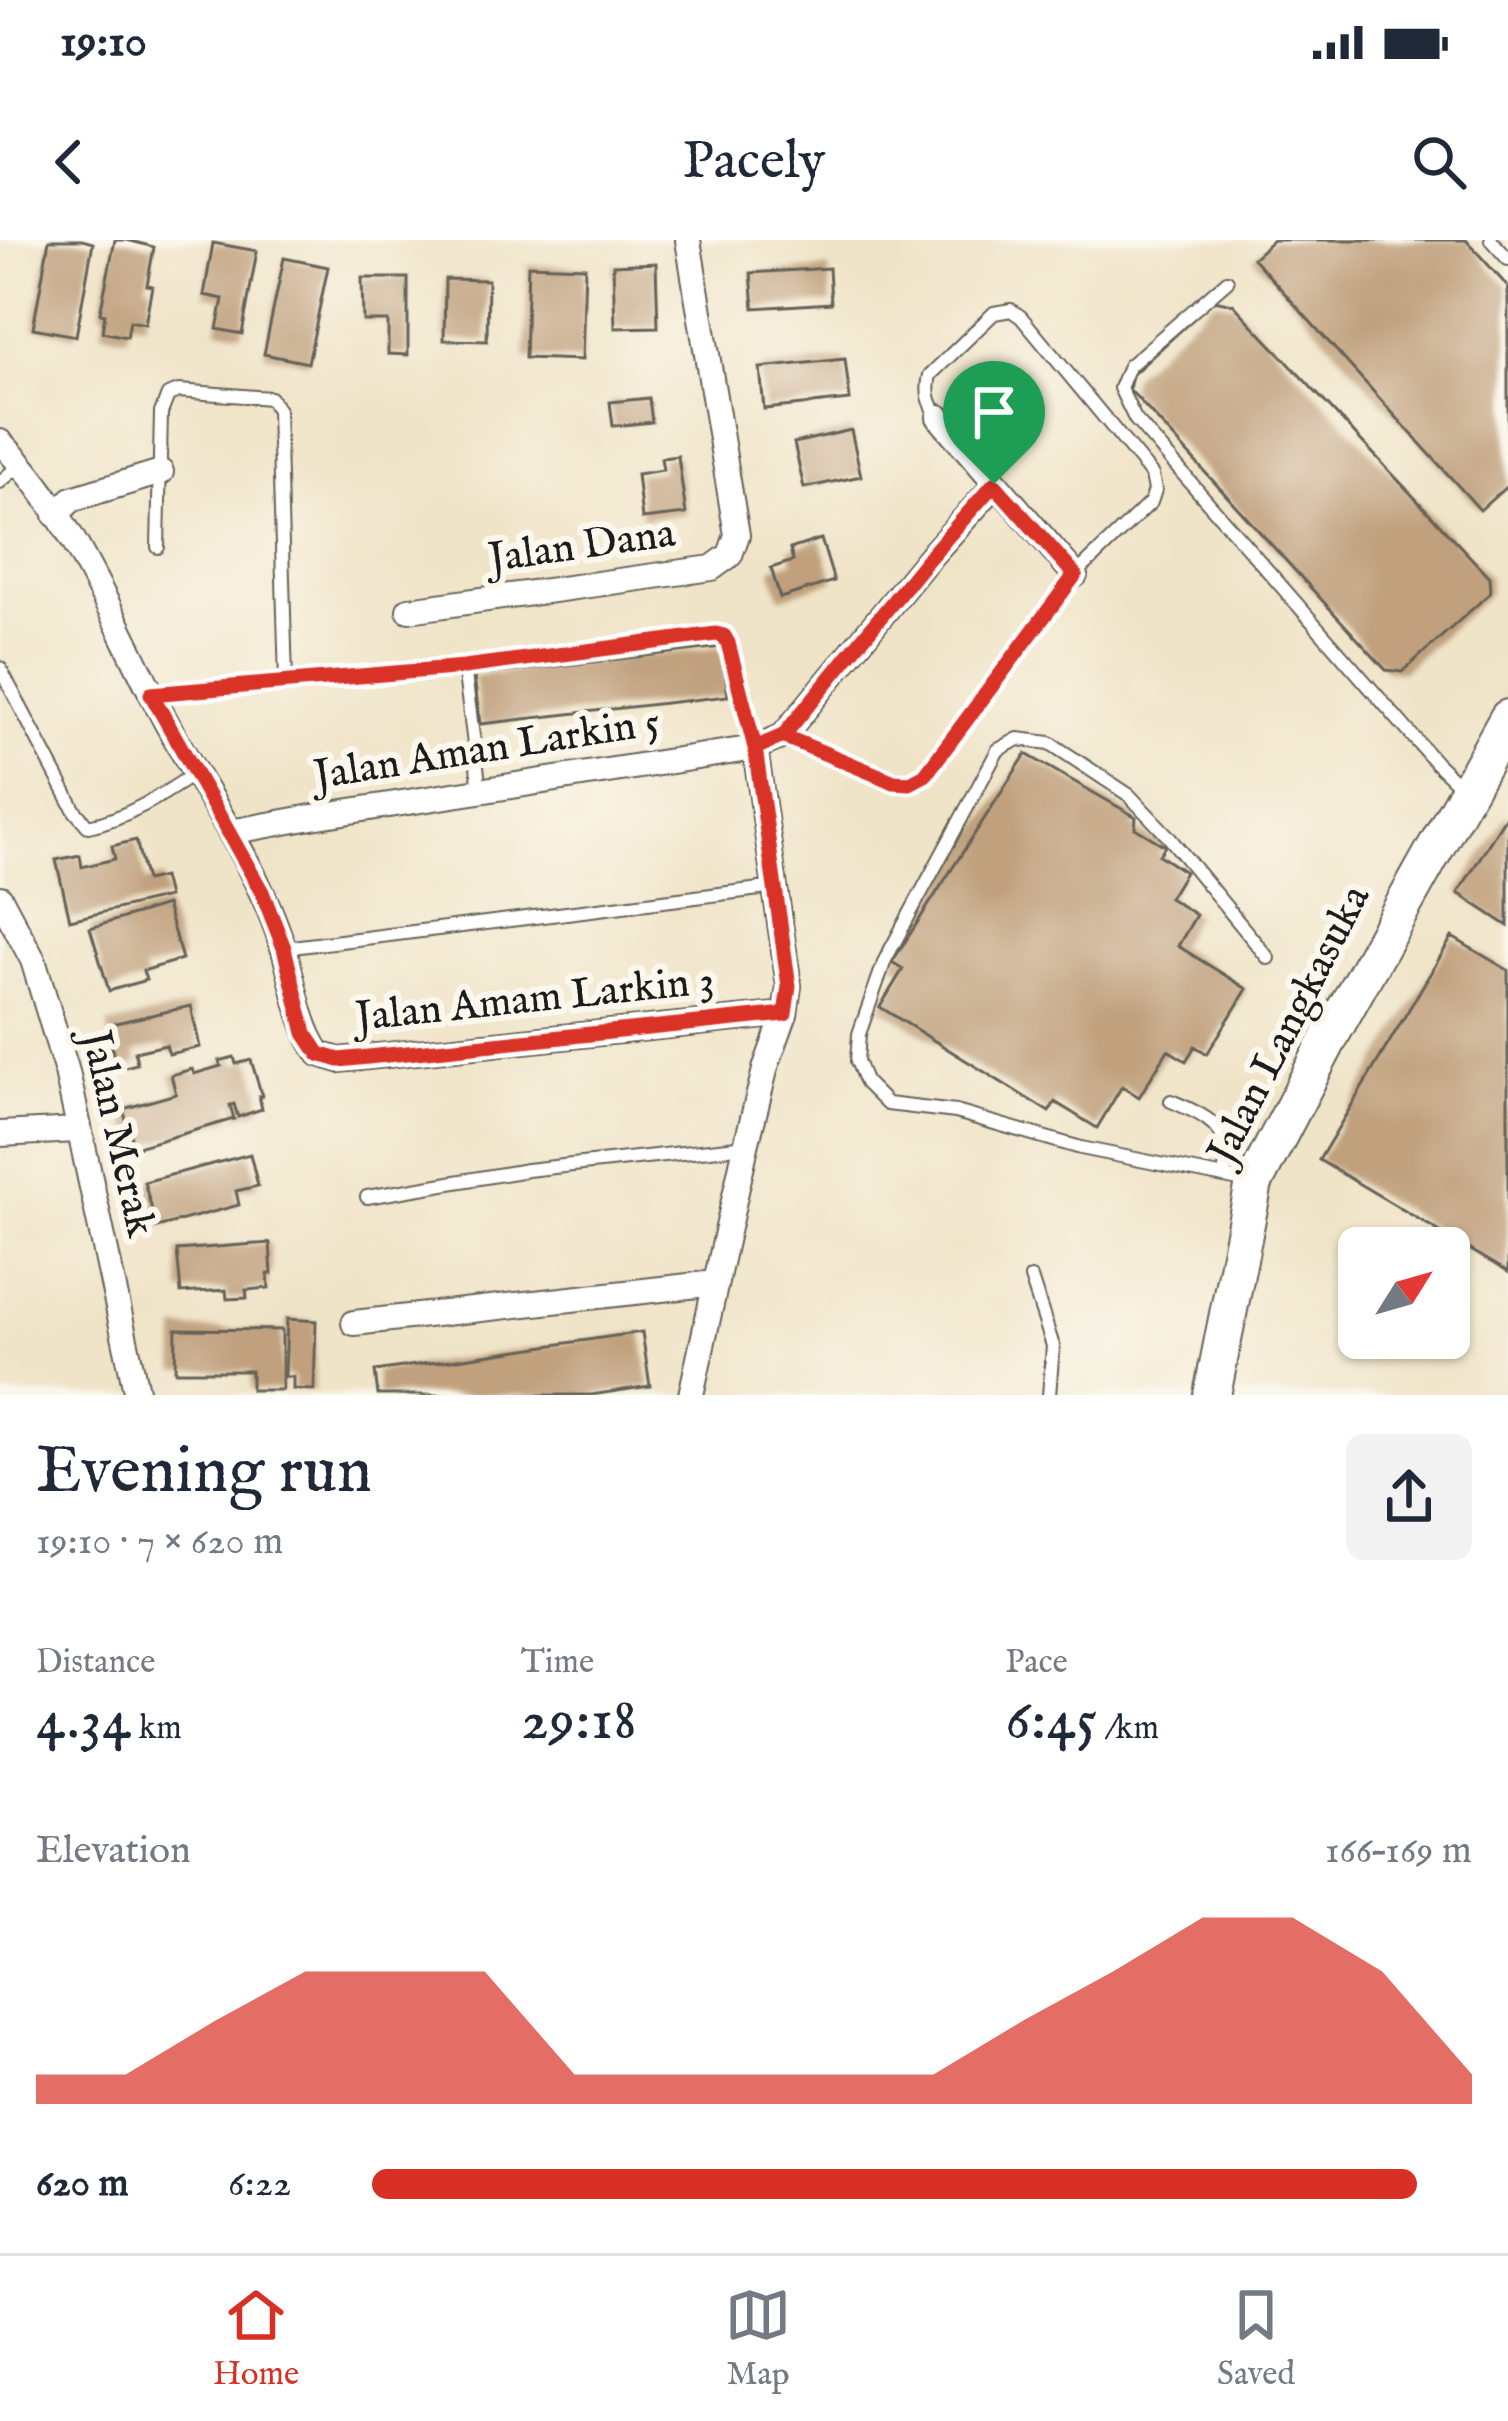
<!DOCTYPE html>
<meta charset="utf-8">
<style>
:root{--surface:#fff;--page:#f2f2f3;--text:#1f2937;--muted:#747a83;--line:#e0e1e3;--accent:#d93025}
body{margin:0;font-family:"IM FELL English",serif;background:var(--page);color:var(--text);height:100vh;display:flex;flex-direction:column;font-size:45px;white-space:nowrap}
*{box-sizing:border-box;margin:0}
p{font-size:39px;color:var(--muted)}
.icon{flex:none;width:66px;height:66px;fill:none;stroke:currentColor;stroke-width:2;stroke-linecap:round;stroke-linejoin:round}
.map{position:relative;height:1155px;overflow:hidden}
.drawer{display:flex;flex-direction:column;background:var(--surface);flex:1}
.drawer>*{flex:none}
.needle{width:78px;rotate:53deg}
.fabs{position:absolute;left:1338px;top:987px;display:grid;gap:24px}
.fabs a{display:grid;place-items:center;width:132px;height:132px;border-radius:18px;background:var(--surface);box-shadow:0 3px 9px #0004;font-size:60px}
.pin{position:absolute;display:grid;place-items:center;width:102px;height:102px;color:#fff;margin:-123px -51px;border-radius:50% 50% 50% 0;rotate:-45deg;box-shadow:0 0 12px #0007}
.pin .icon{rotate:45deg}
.round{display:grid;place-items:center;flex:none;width:126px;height:126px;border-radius:18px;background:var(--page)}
.head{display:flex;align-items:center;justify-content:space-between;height:204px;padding:0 36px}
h1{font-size:66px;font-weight:600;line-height:90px}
.stats{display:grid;grid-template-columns:repeat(3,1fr);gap:18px;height:204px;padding:12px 36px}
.stats div{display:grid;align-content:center}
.stats b{font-size:60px;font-weight:600}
.stats small{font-size:33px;font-weight:400}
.stats p{font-size:33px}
.chart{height:336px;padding:24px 36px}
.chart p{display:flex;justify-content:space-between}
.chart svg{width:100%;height:216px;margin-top:12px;fill:var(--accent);opacity:.7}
ul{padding:0 36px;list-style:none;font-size:39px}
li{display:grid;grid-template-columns:192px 144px 1fr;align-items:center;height:90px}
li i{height:30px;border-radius:15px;background:var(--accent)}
.status{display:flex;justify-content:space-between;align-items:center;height:84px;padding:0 60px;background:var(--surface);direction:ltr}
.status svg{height:33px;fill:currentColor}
header{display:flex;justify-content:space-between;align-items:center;height:156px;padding:0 36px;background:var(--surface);font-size:54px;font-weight:600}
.menu{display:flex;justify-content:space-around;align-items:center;height:168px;border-top:3px solid var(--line);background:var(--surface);font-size:33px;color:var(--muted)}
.menu a{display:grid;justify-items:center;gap:6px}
.menu .on{color:var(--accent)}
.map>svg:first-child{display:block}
.building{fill:#c0a07d}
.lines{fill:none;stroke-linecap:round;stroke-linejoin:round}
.service-casing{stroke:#666258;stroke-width:16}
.minor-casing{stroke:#666258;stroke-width:28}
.secondary-casing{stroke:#666258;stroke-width:40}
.service{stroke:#fff;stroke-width:12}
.minor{stroke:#fff;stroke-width:24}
.secondary{stroke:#fff;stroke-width:36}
.route-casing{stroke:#fff;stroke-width:24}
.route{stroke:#d93025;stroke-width:15}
.labels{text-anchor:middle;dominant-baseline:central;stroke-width:12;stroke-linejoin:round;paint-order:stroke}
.street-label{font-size:42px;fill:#1c1c1c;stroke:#fbf7ec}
</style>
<div class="status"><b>19:10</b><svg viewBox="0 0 49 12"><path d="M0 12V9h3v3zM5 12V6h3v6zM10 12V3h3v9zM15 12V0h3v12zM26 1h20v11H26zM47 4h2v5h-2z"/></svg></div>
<header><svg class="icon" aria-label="back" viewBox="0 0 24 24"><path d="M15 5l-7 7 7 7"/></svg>Pacely<svg class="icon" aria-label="search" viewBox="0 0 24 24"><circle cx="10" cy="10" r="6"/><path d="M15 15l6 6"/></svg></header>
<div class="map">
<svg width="1508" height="1155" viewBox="0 0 1508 1155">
<rect width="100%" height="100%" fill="#fbf7ec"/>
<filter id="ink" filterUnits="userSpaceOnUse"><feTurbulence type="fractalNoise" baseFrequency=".00833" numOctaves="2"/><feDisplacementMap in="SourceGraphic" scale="24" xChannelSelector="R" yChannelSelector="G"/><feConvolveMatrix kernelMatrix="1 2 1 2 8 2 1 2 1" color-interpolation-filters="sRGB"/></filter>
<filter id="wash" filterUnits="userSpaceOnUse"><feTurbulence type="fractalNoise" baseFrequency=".004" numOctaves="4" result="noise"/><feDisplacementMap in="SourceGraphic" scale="48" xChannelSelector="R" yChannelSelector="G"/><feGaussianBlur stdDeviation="2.7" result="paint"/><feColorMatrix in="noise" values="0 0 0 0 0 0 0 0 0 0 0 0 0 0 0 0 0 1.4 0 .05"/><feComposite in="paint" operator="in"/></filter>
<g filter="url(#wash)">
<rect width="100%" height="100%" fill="#f0e4c8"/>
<g id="blocks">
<!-- building -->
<path class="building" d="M49,0H82L93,3L76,96L33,88Z
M115,0H127L154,7L147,45L152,46L145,84L130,81L127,97L102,92L105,74L100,73Z
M1273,0H1466L1508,47V245L1480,270L1253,18Z
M213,3L257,11L242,94L217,89L223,59L204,55Z
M284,18L328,27L308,123L264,114Z
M656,23L658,87L615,88L613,25Z
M528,25L585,27L582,120L525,118Z
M829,28L831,63L754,68L751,33Z
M362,38H408V115L388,114V81H363Z
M445,39L488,40L487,101L444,100Z
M1214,60L1233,64L1489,337L1490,353L1402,432L1386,430L1129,149L1132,135Z
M845,119L850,160L764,169L760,128Z
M649,158L652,182L613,186L610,162Z
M851,190L861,236L804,248L794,203Z
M678,216L686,274L642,279L637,234L663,230L661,218Z
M821,299L834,341L780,358L771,328L793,321L790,309Z
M722,407L728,456L480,484L474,436Z
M1026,514L1136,577L1135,588L1165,606L1159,615L1185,632L1169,658L1196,675L1178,706L1247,749L1207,814L1195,806L1186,821L1168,810L1139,857L1122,846L1097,888L1055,862L1049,872L880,767L903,729L892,722Z
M1508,573V686L1458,653Z
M136,600L146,641L163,637L168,657L70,680L56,620L80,615L82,627L115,619L112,606Z
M166,665L182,719L143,731L146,740L109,751L90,688Z
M1452,697L1508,730V1032L1319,920Z
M191,766L200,807L169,814L166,805L135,812L137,824L117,829L107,785Z
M234,817L236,824L251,820L262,856H259L262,869L238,877L234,864L230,865L234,879L134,908L123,869L176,854L171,835L192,829L194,834L221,826L219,821Z
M250,914L258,946L236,951L239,965L157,987L144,942Z
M270,1003L272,1034H268L269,1048L246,1050L247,1058L227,1059L226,1050L181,1053L177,1010Z
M287,1079L316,1081L314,1150L293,1149V1137H285Z
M176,1089L282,1090V1150H251V1131H175Z
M642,1092L650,1146L591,1155H378L375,1131Z"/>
</g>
</g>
<g filter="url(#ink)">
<use href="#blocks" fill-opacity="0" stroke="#666258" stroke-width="3"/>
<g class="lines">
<defs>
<path id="service" d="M1491,0L1508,19
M1227,41L1129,126L1120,148L1135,179L1436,523L1463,549
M0,242L21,224
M464,427L480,550
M0,428L75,571L88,586C125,579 163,555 194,534
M286,441L464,427L716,395L723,396L729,403L755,508
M151,453L286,441L278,170L270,158L179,151L168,155L161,173L158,307
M784,497L894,542L910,543L925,535L1075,335L1151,262L1155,250L1152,235L1021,77L1011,70L994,73L930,135C926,152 929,163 939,177
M284,708L776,647
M1171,861C1192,870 1220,880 1226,906C1228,915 1225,928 1224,937
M1249,942L1081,908L956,872L887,864L866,843L857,821L859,794L885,720L998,510L1018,499L1050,503L1129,555L1168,596L1268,718
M367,957L527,930L746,906
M1031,1038L1053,1106L1049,1155"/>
<path id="minor" d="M939,177L1075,335
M0,202C72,272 116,387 163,476C194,535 233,590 261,651C270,670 278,691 284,710C295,746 298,782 319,814L339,820L785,774
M56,275L72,259L161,232
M409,370L712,328L730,315L737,295L688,0
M230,592L312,577L755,508L783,496L927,320L995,245
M0,658L33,720L67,832L137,1155
M0,894L77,890
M354,1083L716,1043
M691,1155L746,906L766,826L785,774L789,746L755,508"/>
<path id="secondary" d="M1212,1155L1254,943L1332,793L1508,478"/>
</defs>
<!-- service casing -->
<use href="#service" class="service-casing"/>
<!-- minor casing -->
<use href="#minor" class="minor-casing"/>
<!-- secondary casing -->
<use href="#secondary" class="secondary-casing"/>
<!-- service -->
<use href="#service" class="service"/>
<!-- minor -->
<use href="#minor" class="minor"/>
<!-- secondary -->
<use href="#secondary" class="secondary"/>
</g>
</g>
<g class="lines" filter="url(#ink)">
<defs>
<path id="route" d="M994,244L927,320L783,496L755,508L728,403L724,396L716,394L464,427L151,454L262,652L284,708L305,793L319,814L339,820L785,774L789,746L755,508L783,496L894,542L910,543L925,535L1075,335L994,244"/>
</defs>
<!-- route casing -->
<use href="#route" class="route-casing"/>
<!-- route -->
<use href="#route" class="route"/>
</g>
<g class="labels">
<!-- street labels -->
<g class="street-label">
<text transform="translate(582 307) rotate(-8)">Jalan Dana</text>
<text transform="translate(487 510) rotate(-9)">Jalan Aman Larkin 5</text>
<text transform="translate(535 760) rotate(-6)">Jalan Amam Larkin 3</text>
<text transform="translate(1290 785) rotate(-63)">Jalan Langkasuka</text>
<text transform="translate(117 894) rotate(77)">Jalan Merak</text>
</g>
</g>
</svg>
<div class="fabs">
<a><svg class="needle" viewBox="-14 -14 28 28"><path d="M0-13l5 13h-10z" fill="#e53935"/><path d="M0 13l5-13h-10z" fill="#747a83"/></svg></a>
</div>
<div class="pin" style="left:994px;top:244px;background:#1e9e55"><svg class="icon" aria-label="arrive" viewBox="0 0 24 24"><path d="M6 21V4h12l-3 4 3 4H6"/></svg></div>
</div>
<section class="drawer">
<div class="head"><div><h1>Evening run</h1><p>19:10 · 7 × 620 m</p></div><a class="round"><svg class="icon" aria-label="share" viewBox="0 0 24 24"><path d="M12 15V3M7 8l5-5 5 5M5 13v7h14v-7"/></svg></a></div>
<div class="stats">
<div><p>Distance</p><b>4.34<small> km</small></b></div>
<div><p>Time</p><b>29:18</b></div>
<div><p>Pace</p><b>6:45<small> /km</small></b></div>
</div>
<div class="chart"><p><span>Elevation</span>166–169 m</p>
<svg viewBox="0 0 160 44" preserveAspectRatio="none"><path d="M0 44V38L10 38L20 27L30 17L40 17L50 17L60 38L70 38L80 38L90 38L100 38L110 27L120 17L130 6L140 6L150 17L160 38V44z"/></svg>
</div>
<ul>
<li><b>620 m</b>6:22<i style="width:95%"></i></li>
</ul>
</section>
<nav class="menu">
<a class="on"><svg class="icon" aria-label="home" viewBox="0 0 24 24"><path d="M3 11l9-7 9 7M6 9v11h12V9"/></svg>Home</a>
<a><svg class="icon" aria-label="map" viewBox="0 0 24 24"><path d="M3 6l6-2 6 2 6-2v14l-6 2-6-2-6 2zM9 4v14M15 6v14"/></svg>Map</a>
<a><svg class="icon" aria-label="saved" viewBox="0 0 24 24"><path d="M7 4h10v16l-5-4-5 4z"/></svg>Saved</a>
</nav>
